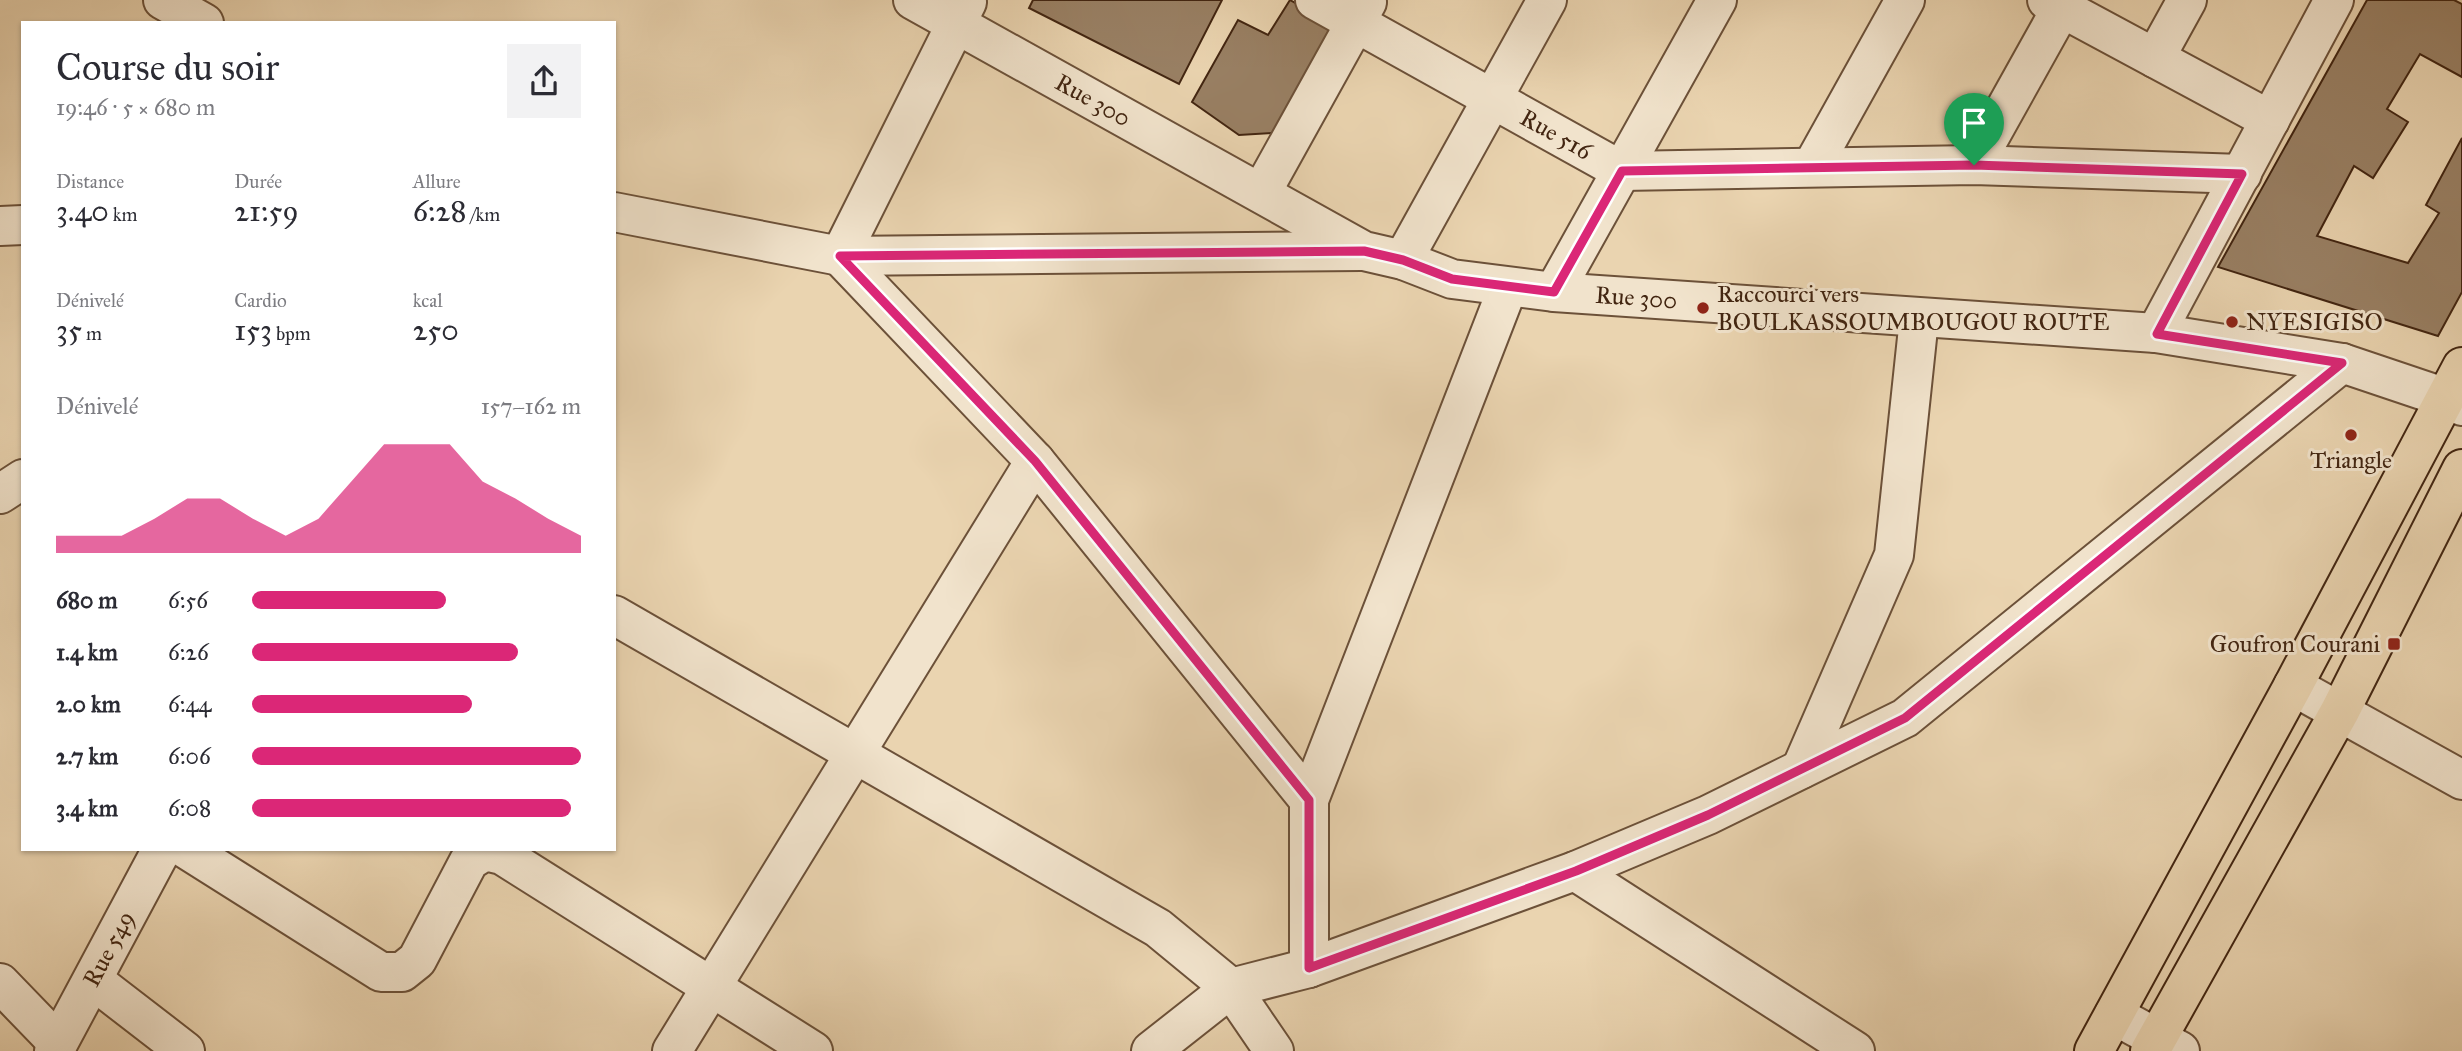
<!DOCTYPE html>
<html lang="fr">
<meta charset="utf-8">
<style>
:root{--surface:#fff;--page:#f2f2f3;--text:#2b2b33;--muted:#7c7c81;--accent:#db2777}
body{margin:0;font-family:"IM FELL Great Primer",serif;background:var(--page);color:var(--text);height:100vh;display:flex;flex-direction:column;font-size:26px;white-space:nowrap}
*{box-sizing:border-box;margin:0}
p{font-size:23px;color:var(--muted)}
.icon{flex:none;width:38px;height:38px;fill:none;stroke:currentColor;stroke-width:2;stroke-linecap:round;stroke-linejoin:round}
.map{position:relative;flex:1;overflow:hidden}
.sheet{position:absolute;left:21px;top:21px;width:595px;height:830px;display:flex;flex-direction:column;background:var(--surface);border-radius:0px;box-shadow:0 2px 5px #0004}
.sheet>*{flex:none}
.pin{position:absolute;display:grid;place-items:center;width:60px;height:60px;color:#fff;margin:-72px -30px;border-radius:50% 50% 50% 0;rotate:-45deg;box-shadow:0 0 7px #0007}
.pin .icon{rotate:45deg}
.round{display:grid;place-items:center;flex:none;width:74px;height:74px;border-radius:0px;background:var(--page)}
.headline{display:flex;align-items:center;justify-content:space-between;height:119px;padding:0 35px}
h1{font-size:38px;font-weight:600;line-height:52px}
.figures{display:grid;grid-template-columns:repeat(3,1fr);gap:10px;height:119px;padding:7px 35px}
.figures div{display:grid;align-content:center}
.figures b{font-size:30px;font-weight:600}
.figures small{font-size:19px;font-weight:400}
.figures p{font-size:19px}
.chart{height:196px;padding:14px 35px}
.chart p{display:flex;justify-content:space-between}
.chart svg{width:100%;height:126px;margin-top:7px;fill:var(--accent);opacity:.7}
ul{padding:0 35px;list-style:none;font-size:23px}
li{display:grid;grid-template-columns:112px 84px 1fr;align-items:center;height:52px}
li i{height:18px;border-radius:9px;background:var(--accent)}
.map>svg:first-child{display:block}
.building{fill:#998064;stroke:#422511;stroke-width:2}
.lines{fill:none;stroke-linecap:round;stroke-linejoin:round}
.minor-casing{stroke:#6c5139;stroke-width:42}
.major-casing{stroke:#422511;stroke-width:42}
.minor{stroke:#f1e3cc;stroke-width:38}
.major{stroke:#ead4b0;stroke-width:38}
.route-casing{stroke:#fff;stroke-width:14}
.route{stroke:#db2777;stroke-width:9}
.poi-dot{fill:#8f2418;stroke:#f1e3cc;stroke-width:2.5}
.labels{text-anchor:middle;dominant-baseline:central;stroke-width:6;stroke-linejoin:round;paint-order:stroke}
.street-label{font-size:24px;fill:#422511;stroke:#f1e3cc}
.poi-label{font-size:24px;fill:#422511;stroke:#f1e3cc;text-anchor:start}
</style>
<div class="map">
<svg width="2462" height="1051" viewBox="0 0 2462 1051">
<rect width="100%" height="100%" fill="#ead4b0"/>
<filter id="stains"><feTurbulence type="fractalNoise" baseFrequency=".00286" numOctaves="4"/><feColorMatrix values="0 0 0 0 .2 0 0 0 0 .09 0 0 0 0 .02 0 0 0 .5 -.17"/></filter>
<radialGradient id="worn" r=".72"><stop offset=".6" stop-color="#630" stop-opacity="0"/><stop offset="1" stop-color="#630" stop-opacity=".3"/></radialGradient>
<!-- building -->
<path class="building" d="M1033,0H1222L1179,84L1029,8Z
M1290,0L1336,27L1273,133L1239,135L1192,102L1238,20L1268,35Z
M2367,0H2454L2462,4V77L2420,54L2387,109L2408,122L2373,178L2354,166L2317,236L2408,263L2439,213L2426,205L2462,138V292L2438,336L2218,267Z"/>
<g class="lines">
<defs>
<g id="minor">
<path d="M163,0L204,23"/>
<path id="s1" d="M913,0L1364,251L1403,260L1452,279L1554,292L2156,333L2342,363L2446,398L2462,406"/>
<path id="s2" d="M1315,0L1622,171L1974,165L2242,174"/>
<path d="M2047,0L2270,120"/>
<path d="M967,2L840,256L1035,461L1309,800V968"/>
<path d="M2155,58L2187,0"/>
<path d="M1974,165L2066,0"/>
<path d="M1812,167L1905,0"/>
<path d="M1261,193L1367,2"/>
<path d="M614,212L840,256L1361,251"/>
<path d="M0,226L23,225"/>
<path d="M1403,260L1547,0"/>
<path d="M1554,292L1717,0"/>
<path d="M2156,333L2334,0"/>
<path d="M0,494L23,479"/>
<path d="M614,615L1158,928L1231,988L1274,1051"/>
<path d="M2293,686L2462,780"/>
<path d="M1801,769L1894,555L1919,319"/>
<path d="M1309,800L1508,287"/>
<path d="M186,849L381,972H402L417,960L469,861L485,851L502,855L813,1051"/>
<path d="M1575,871L1855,1051"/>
<path d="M93,980L185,1051"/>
<path d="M0,983L58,1043"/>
<path d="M2114,1015L2180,1051"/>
<path id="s3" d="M54,1051L162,849"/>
<path d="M672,1051L1035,461"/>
<path d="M1151,1051L1231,988L1309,968L1575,871L1708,815L1905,718L2342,363"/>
</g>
<path id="major" d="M2094,1051L2293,686L2462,367
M2150,1051L2340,711L2462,469"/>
</defs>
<!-- minor casing -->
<use href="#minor" class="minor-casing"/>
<!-- major casing -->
<use href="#major" class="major-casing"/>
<!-- minor -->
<use href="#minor" class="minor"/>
<!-- major -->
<use href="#major" class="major"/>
</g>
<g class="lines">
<defs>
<path id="route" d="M1974,165L2242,174L2157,334L2342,363L1905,718L1708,815L1576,871L1309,968V800L1035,461L840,256L1364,251L1403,260L1452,279L1554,292L1622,171Z"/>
</defs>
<!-- route casing -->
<use href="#route" class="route-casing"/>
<!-- route -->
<use href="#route" class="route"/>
</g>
<!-- markers -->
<g class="poi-dot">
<circle cx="1703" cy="308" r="7"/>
<circle cx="2232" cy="322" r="7"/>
<circle cx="2351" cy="435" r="7"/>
<rect x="2387" y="637" width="14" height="14" rx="3.5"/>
</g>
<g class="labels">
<!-- street labels -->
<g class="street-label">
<text stroke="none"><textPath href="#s1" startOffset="206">Rue 300</textPath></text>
<text stroke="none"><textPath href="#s2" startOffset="276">Rue 516</textPath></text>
<text stroke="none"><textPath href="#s1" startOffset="794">Rue 300</textPath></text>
<text stroke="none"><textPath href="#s3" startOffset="116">Rue 549</textPath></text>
</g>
<!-- poi labels -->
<g class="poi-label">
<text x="1717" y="294">Raccourci vers<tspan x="1717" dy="28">BOULKASSOUMBOUGOU ROUTE</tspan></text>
<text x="2246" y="322">NYESIGISO</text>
<text x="2351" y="460" text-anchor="middle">Triangle</text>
<text x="2380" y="644" text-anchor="end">Goufron Courani</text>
</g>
</g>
<rect width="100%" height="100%" filter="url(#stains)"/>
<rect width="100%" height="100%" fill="url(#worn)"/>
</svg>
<div class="pin" style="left:1974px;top:165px;background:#1e9e55"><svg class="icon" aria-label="arrive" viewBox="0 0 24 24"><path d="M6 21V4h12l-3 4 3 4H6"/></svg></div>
<section class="sheet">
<div class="headline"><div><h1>Course du soir</h1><p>19:46 · 5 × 680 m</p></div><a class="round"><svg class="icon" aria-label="share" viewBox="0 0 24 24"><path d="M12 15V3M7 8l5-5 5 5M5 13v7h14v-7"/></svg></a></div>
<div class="figures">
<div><p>Distance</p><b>3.40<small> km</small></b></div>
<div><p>Durée</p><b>21:59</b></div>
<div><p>Allure</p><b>6:28<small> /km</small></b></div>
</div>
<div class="figures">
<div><p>Dénivelé</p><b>35<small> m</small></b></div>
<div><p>Cardio</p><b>153<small> bpm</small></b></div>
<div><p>kcal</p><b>250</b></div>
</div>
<div class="chart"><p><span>Dénivelé</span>157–162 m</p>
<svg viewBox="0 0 160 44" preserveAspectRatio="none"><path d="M0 44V38L10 38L20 38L30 32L40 25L50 25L60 32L70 38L80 32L90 19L100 6L110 6L120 6L130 19L140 25L150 32L160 38V44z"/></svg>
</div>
<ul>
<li><b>680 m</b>6:56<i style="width:59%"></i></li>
<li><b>1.4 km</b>6:26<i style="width:81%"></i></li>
<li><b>2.0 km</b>6:44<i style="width:67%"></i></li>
<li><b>2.7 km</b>6:06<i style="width:100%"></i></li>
<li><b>3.4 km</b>6:08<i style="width:97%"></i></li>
</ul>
</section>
</div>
